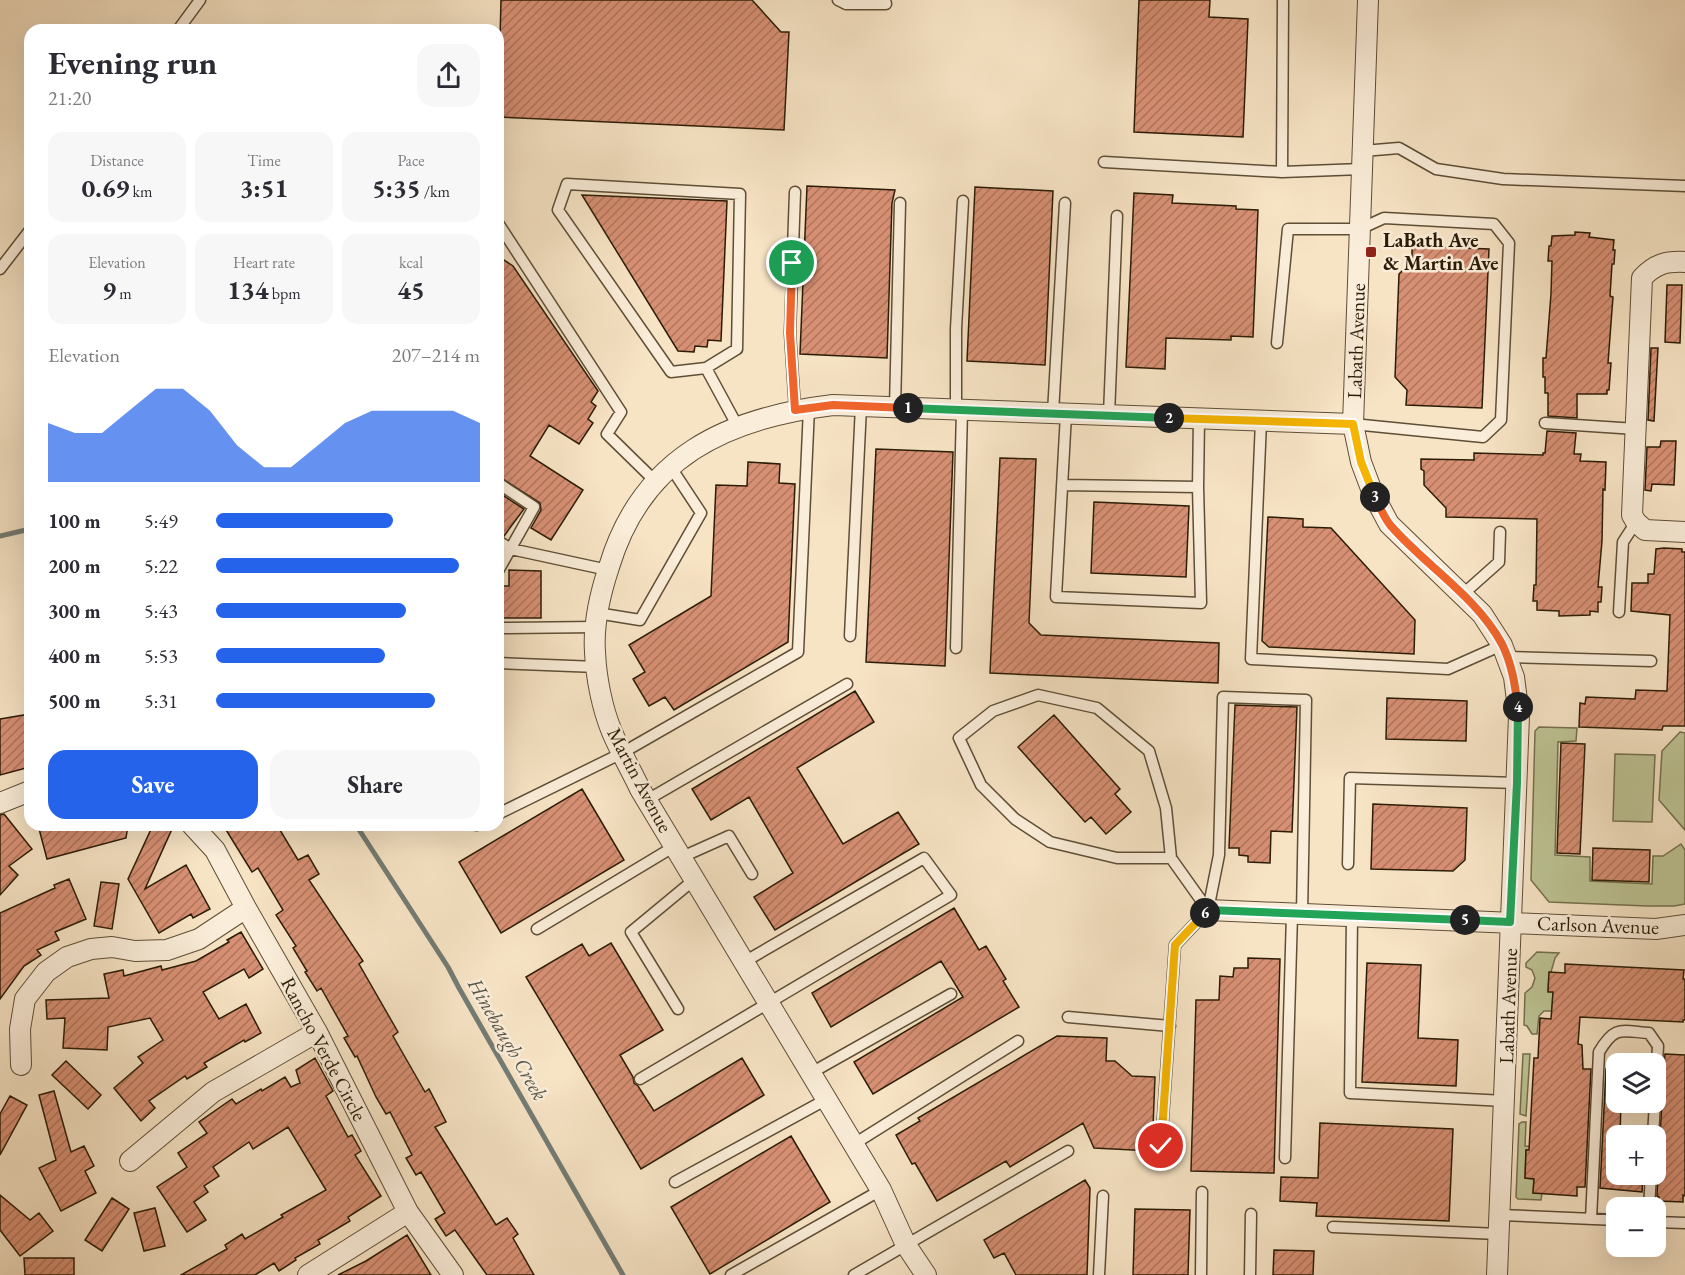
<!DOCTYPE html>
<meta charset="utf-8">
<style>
:root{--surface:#fff;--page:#f7f7f7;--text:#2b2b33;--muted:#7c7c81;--accent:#2563eb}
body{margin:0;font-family:"EB Garamond",serif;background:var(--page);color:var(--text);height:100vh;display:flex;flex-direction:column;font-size:22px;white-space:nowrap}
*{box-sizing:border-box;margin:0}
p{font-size:20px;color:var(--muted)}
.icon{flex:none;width:33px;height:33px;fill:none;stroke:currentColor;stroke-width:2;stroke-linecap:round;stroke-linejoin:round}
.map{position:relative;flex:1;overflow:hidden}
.drawer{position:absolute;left:24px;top:24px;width:480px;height:807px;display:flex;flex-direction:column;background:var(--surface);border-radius:18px;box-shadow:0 6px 24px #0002}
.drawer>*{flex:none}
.fabs{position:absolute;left:1606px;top:1053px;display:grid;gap:12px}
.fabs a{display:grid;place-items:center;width:60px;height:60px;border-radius:12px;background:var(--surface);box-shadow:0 6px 24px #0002;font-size:30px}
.pin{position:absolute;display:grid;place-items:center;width:51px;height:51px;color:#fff;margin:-26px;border:3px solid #fff;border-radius:50%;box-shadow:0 2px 6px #0007}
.km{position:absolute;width:30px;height:30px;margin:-15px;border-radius:50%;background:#222;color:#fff;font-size:16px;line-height:30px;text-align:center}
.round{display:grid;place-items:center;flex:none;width:63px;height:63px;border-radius:18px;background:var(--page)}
.overview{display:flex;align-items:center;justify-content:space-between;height:102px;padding:0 24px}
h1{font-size:33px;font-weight:700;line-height:45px}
.metrics{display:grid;grid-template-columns:repeat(3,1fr);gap:9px;height:102px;padding:6px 24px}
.metrics div{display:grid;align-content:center;border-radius:15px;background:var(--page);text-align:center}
.metrics b{font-size:26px;font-weight:700}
.metrics small{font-size:16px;font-weight:400}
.metrics p{font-size:16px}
.chart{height:168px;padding:12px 24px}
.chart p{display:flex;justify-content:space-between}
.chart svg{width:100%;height:108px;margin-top:6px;fill:var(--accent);opacity:.7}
.button{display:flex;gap:12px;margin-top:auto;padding:12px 24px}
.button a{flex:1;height:69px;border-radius:18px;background:var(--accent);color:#fff;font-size:24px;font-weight:700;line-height:69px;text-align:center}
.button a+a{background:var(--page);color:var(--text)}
ul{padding:0 24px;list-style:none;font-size:20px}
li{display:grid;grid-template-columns:96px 72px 1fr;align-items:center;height:45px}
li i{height:15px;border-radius:8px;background:var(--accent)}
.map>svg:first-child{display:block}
.green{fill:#bdc495;stroke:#74704e;stroke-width:1.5}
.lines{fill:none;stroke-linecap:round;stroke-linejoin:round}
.stream{stroke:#727c75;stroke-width:5}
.building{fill:url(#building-hatch);stroke:#2b1c06;stroke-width:1.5}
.service-casing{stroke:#5e4e36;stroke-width:13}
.minor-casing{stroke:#5e4e36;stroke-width:22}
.service{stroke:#faedd9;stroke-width:10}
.minor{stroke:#faedd9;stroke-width:20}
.split-1-casing{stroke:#fff;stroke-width:12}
.split-2-casing{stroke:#fff;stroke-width:12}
.split-3-casing{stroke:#fff;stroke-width:12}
.split-4-casing{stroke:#fff;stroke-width:12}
.split-5-casing{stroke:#fff;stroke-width:12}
.split-6-casing{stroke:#fff;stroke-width:12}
.split-7-casing{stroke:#fff;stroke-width:12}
.split-1{stroke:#f0652b;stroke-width:8}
.split-2{stroke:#22a559;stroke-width:8}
.split-3{stroke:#f5b400;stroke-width:8}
.split-4{stroke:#f0652b;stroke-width:8}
.split-5{stroke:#22a559;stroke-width:8}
.split-6{stroke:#22a559;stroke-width:8}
.split-7{stroke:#f5b400;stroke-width:8}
.poi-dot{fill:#8f2418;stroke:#faedd9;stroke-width:2}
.labels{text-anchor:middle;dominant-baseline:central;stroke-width:5;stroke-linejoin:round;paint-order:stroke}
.poi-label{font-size:20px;font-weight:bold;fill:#2b1c06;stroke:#faedd9;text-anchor:start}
.street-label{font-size:20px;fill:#2b1c06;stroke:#faedd9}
.water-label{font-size:21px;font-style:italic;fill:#555447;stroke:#faedd9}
</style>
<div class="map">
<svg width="1685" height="1275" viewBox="0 0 1685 1275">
<defs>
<pattern id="building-hatch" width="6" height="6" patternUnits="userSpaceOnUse" patternTransform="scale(1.5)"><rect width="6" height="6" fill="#d89074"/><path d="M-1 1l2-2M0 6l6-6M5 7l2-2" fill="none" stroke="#af755d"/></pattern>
</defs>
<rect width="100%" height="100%" fill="#f7e4c5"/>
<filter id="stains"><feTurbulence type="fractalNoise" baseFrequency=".00333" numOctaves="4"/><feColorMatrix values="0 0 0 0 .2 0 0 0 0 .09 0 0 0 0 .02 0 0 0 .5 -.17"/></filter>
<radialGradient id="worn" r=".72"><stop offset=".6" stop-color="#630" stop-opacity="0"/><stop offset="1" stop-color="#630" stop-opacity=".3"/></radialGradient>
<!-- green -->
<path class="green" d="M1539,727L1577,728L1576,741L1558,742L1555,855L1590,857V881L1652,884L1653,856H1663L1681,844L1685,850V904L1674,906H1647L1549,902L1531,880L1535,731Z
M1680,732L1685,733V830L1659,800L1662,751Z
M1615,754L1655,755L1652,822L1613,821Z
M1537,952L1559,953L1555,958L1551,972L1549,973L1548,991L1553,992L1552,1011H1544L1539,1016L1537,1034H1532L1527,1026L1524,1025L1525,993L1532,987L1535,978L1532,970L1526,967V963Z
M1523,1054H1530L1526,1116L1520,1114Z
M1522,1122H1526L1525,1146L1533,1147V1150H1526L1525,1178L1534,1179L1533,1193H1542L1541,1200L1518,1199L1516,1197L1519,1124Z"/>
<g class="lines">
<!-- stream -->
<path class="stream" d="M0,536L30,529
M356,825L448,967L459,988L623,1275"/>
</g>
<!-- building -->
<path class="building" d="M501,0H752L781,32H789L784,130L498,117Z
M1139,0H1210L1209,17L1248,19L1243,137L1134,132Z
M807,186L895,190L892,203L887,358L800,354Z
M975,187L1053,191L1045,365L967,361Z
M1134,193L1173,195L1172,203L1236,206V209L1258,210L1253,337L1231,336V340L1166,338L1165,369L1126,367Z
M582,195L727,201L721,341L708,340L707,347L695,346L694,352L678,351Z
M1575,232L1590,233L1589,237L1614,240L1613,250H1615L1614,264H1612L1610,296L1613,297L1612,310L1608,363H1611L1609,390H1607V394H1577V418L1548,416V393H1545V377H1543V358H1546L1551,294L1552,261H1548L1549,246H1551L1552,236L1575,235Z
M1412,246L1489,249L1482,408L1406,405L1407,390L1395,377L1399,274L1412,261Z
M498,256L513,266L598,391L591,402L596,406L588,419L593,423L579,444L549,425L530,456L583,490L551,540L531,528L541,510L540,503L498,476Z
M1667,285H1682L1680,343L1665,342Z
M1651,348H1658L1654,421L1648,420Z
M1547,431L1576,433L1574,454H1581L1580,461L1606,462L1605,490L1603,489L1602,541L1598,587H1602L1601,602H1598V612L1590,611V615L1559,616V611L1537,610V601H1533L1534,585H1536L1537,519L1446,517V508L1424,485V471L1421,469V459L1474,460V453L1543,455V453H1545Z
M1661,441H1676L1674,485L1652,484L1651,491L1645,490L1647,447H1660Z
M876,449L953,452L945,666L866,662Z
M1000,458L1036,459L1029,623L1041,635L1219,643L1218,683L990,673Z
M748,462L780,464L779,483L795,484L788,642L674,710L665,697L649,706L633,679L645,672L629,645L711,596L716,485L747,486Z
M498,492L524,509L504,536L498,534Z
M1094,502L1189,506L1186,577L1091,573Z
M1268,517L1303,519V527L1331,528L1415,620L1414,654L1269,647L1262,641Z
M1664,548L1682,549V552H1685V726H1663L1662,730L1579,727L1580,703L1585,704L1586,697L1635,699L1636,690L1667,691L1670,615L1631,611L1632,583H1648V574H1654L1656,549Z
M509,570L541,571V618H498V602H501V586H509Z
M855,691L874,722L797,768L843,844L898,812L919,844L775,930L754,897L793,873L749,797L711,820L692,789Z
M1387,698L1467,701L1466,741L1386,739Z
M1235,705L1297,707L1292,832L1271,831L1270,863L1248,862V856L1239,855V848H1229Z
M30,714V767L0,775V719Z
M1054,715L1120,789L1115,794L1131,812L1106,834L1091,817L1085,822L1018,747Z
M1561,743L1585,744L1580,854L1557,853Z
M582,789L624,860L501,933L459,862Z
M1373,804L1467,808L1465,860L1453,871L1371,869Z
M4,814L32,849L9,866L18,875L0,895V815Z
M38,825H128L126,838L47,859Z
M153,825H164L172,829L145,889L186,865L210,909L193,918L191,914L159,933L128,879Z
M223,825H277L298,860L308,855L319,874L309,880L363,961L359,964L398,1032L393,1036L425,1092L429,1089L446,1122L435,1127L496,1225L507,1218L518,1234L513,1238L534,1275H487L455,1230L446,1236L435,1219L445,1213L421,1172L416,1175L406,1158L412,1155L390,1112L386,1114L376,1097L357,1056L355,1057L344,1038L348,1036L321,988L317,991L305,972L307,971L293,948L296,946L276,915L283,910L258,868L252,872Z
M1593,848L1650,850L1649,882L1592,880Z
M69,879L86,919L55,932L59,940L37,950L41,955L24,966L0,999V913L55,888L54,885Z
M101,882L119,884L112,929L94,926Z
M954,908L979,950L986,946L1006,979L1003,981L1019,1007L873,1094L854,1062L963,997L941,961L831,1027L812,993Z
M241,932L263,969L249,978L244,969L203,992L219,1019L246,1004L261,1033L245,1042L244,1040L204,1063L207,1067L187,1079L185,1076L149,1101L155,1108L141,1121L114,1088L143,1063L138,1057L163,1040L150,1018L108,1027L107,1050L63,1048L65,1018L47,1019L46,1000L109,998L104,974L123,970L124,976L161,966L162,970L196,961L229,942L227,940Z
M611,943L663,1030L620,1055L633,1077L634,1083L638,1086L654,1111L742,1058L764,1095L641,1169L526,977L582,944L589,956Z
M1248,958L1280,959L1274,1173L1191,1171L1196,1000H1219L1220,976L1233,977L1234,968H1248Z
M1367,963L1421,965L1418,1038L1458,1040L1456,1086L1362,1082Z
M1565,964L1684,970L1683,979H1685V1020H1683V1022L1580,1017L1578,1044L1582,1045L1583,1069H1591L1585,1187H1577V1196L1533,1193L1534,1179L1525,1178L1526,1150H1529L1534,1058H1538L1540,1018L1551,1019L1553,992H1548L1549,972L1565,973Z
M1057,1036L1107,1038L1106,1061H1115L1132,1076L1155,1077L1152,1151L1094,1148L1083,1123L1010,1167L1006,1161L937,1201L915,1163L912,1164L896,1135L920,1121L918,1118Z
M1665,1054L1685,1055V1196L1683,1195V1202L1659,1201V1197L1657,1196L1658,1174L1656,1169V1143L1660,1136L1662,1102L1658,1095V1087L1663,1081Z
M315,1058L333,1091L326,1096L348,1137L352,1135L361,1151L355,1155L381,1196L348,1217L350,1221L318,1240L320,1244L295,1258L296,1260L279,1271L274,1263L255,1275H181L227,1249L225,1245L242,1234L245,1239L283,1217L281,1215L326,1190L288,1127L253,1149L249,1142L213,1167L219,1176L204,1186L208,1192L194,1202L206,1220L187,1232L157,1187L187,1167L178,1153L207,1133L199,1122L232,1099L236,1104L261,1089L262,1091L285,1077L291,1087L300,1083L296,1070Z
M66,1061L101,1095L88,1109L52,1075Z
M1606,1069L1617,1070V1102H1621L1620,1136H1617V1174H1643L1642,1192L1600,1188Z
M54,1091L71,1152L84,1146L94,1166L85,1171L96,1193L61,1211L39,1168L56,1160L39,1095Z
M10,1096L27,1105L0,1155V1114Z
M1320,1123L1453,1129L1449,1221L1316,1216L1317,1203L1280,1201L1281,1177L1318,1178Z
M791,1136L830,1202L710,1274L671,1207Z
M1085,1180L1090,1188L1087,1275H1016L1004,1253L994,1258L984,1240Z
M0,1195L30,1220L39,1213L53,1231L20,1256L0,1230Z
M112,1198L129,1209L102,1251L85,1240Z
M155,1208L165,1246L144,1251L134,1213Z
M1135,1209L1190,1210L1188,1275H1133Z
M407,1235L431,1275H338L366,1261Z
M1274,1250L1314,1251L1313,1275H1273Z
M24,1258H74V1275H25Z"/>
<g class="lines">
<defs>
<path id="service" d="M838,0L846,4H886L885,0
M178,30L200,0
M1363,151L1399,148L1436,169L1503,179L1685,186
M1104,162L1282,172L1362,169
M1282,172L1283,0
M795,192L790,333L795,410
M498,223L621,412L607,434L655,481
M0,269L30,230
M1277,343L1288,229H1360L1384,218L1494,224L1509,243L1501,420L1483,437L1353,424
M706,368L671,372L558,210L567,184L740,194L737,349L706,368L738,427
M895,408L900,203
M956,410V329L963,201
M1053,413L1065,203
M1109,415L1117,216
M1261,421L1251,659L1448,669L1502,645
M1545,423L1636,429
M498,483L534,507L498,571
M1062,485L1198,487L1201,603L1056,597L1066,414
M1198,487L1199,419
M498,541L511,549L608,570
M1462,595L1499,562L1500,532
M1619,612L1623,542L1636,522
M597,613L640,620L701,513L670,466
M498,628L596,627
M850,636L861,406
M956,648L962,410
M1507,657L1651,661
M498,663L597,667
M647,800L847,684
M498,814L622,753L798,652L809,408
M476,825H477
M682,857L729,836L752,874
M1171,858H1117L1050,842L1015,819L981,785L959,738L993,711L1038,695L1097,708L1149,751L1166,808L1171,858L1208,910
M1348,864L1350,778L1517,783
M1352,916L1350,1093L1505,1101
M537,929L675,846
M678,1009L631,932L695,879
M1068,1017L1170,1026
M811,1073L951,994
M640,1079L951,895L924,858L744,962
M1653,1136L1655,1102
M854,1144L1018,1041
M1161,1146L1175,945L1208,910L1219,855L1223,697L1306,700L1302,914
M1285,1158L1292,914
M675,1182L827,1099
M1649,1208L1651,1174
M1500,1215L1617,1220
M1591,1219L1599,1052C1615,1025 1621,1031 1649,1033L1658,1046L1656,1080
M1656,1222L1685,1223
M1333,1227L1499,1234
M731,1275L881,1190
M854,1275L1068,1151
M1099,1275L1103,1196
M1201,1275L1202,1192
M1250,1275L1251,1214"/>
<path id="minor" d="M1368,0L1353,424L1361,462L1373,494L1389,524L1482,614L1502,645L1514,677L1519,716L1497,1275
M1685,262C1666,261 1655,264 1642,278L1632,515L1636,522L1645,530L1685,532
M0,803L30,791
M192,825L215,850L246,908L317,1032L408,1212L453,1275
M1208,910L1656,929L1685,925
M21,1065L20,1029L25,999L46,972L67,957L91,949L112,947L135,951L167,950L199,939L246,908
M130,1161L213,1092L317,1032
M308,1275L408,1212
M926,1275L906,1245L881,1190L640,789C631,770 620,751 612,732C602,708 596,677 595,652C593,623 600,594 609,567C642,457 726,418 833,405L1353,424"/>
</defs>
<!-- service casing -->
<use href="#service" class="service-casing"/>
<!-- minor casing -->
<use href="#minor" class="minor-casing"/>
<!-- service -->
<use href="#service" class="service"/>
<!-- minor -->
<use href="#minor" class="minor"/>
</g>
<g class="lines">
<defs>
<path id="split-1" d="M792,263L790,333L795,410L833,405L908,408"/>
<path id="split-2" d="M908,408L1169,418"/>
<path id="split-3" d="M1169,418L1353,424L1361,462L1375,497"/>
<path id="split-4" d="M1375,497C1380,507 1384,518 1391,526C1426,566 1476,596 1502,644C1512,664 1515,685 1518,707"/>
<path id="split-5" d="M1465,920L1510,922L1517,783L1518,707"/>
<path id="split-6" d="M1205,913L1208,910L1465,920"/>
<path id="split-7" d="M1161,1146L1175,945L1205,913"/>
</defs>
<!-- split-1 casing -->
<use href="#split-1" class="split-1-casing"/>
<!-- split-2 casing -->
<use href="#split-2" class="split-2-casing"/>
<!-- split-3 casing -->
<use href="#split-3" class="split-3-casing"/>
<!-- split-4 casing -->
<use href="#split-4" class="split-4-casing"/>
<!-- split-5 casing -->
<use href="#split-5" class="split-5-casing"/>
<!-- split-6 casing -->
<use href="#split-6" class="split-6-casing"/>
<!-- split-7 casing -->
<use href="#split-7" class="split-7-casing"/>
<!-- split-1 -->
<use href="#split-1" class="split-1"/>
<!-- split-2 -->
<use href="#split-2" class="split-2"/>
<!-- split-3 -->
<use href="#split-3" class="split-3"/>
<!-- split-4 -->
<use href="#split-4" class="split-4"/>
<!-- split-5 -->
<use href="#split-5" class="split-5"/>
<!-- split-6 -->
<use href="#split-6" class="split-6"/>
<!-- split-7 -->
<use href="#split-7" class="split-7"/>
</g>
<!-- markers -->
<rect class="poi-dot" x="1365" y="246" width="12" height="12" rx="3"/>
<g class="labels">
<!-- poi labels -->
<g class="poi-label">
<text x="1383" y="240">LaBath Ave<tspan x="1383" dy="23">&amp; Martin Ave</tspan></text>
</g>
<!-- street labels -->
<g class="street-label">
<text transform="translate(1356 341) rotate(-88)">Labath Avenue</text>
<text transform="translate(640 780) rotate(62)">Martin Avenue</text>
<text transform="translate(1598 925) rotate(2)">Carlson Avenue</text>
<text transform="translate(1508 1006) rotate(-88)">Labath Avenue</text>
<text transform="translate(324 1049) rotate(62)">Rancho Verde Circle</text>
</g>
<!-- water labels -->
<g class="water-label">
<text transform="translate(508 1039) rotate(60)">Hinebaugh Creek</text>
</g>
</g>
<rect width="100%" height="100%" filter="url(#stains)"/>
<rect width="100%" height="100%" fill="url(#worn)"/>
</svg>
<div class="fabs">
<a><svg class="icon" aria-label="layers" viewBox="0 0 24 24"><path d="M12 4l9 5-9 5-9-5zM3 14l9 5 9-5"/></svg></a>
<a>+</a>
<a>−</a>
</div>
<div class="pin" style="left:792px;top:263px;background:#1e9e55"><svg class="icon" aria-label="arrive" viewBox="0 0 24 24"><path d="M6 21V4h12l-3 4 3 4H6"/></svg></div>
<div class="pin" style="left:1161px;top:1146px;background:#d93025"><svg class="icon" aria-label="check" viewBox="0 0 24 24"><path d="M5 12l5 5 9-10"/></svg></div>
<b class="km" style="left:908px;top:408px">1</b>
<b class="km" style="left:1169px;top:418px">2</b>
<b class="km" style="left:1375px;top:497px">3</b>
<b class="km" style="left:1518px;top:707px">4</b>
<b class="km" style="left:1465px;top:920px">5</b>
<b class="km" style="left:1205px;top:913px">6</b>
<section class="drawer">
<div class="overview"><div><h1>Evening run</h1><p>21:20</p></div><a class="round"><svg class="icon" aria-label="share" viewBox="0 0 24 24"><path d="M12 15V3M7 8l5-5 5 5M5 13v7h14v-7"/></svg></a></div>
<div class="metrics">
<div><p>Distance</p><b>0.69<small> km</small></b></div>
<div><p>Time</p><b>3:51</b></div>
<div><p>Pace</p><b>5:35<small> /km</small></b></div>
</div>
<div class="metrics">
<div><p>Elevation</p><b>9<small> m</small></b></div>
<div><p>Heart rate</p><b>134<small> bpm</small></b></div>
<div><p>kcal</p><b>45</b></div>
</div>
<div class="chart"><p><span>Elevation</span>207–214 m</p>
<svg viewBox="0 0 160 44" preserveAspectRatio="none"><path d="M0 44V20L10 24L20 24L30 15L40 6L50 6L60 15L70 29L80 38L90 38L100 29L110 20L120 15L130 15L140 15L150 15L160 20V44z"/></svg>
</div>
<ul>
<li><b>100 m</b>5:49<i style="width:67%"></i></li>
<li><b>200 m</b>5:22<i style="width:92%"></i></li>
<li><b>300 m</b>5:43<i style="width:72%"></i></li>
<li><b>400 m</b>5:53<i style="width:64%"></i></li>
<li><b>500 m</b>5:31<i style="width:83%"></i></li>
</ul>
<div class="button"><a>Save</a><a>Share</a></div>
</section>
</div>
